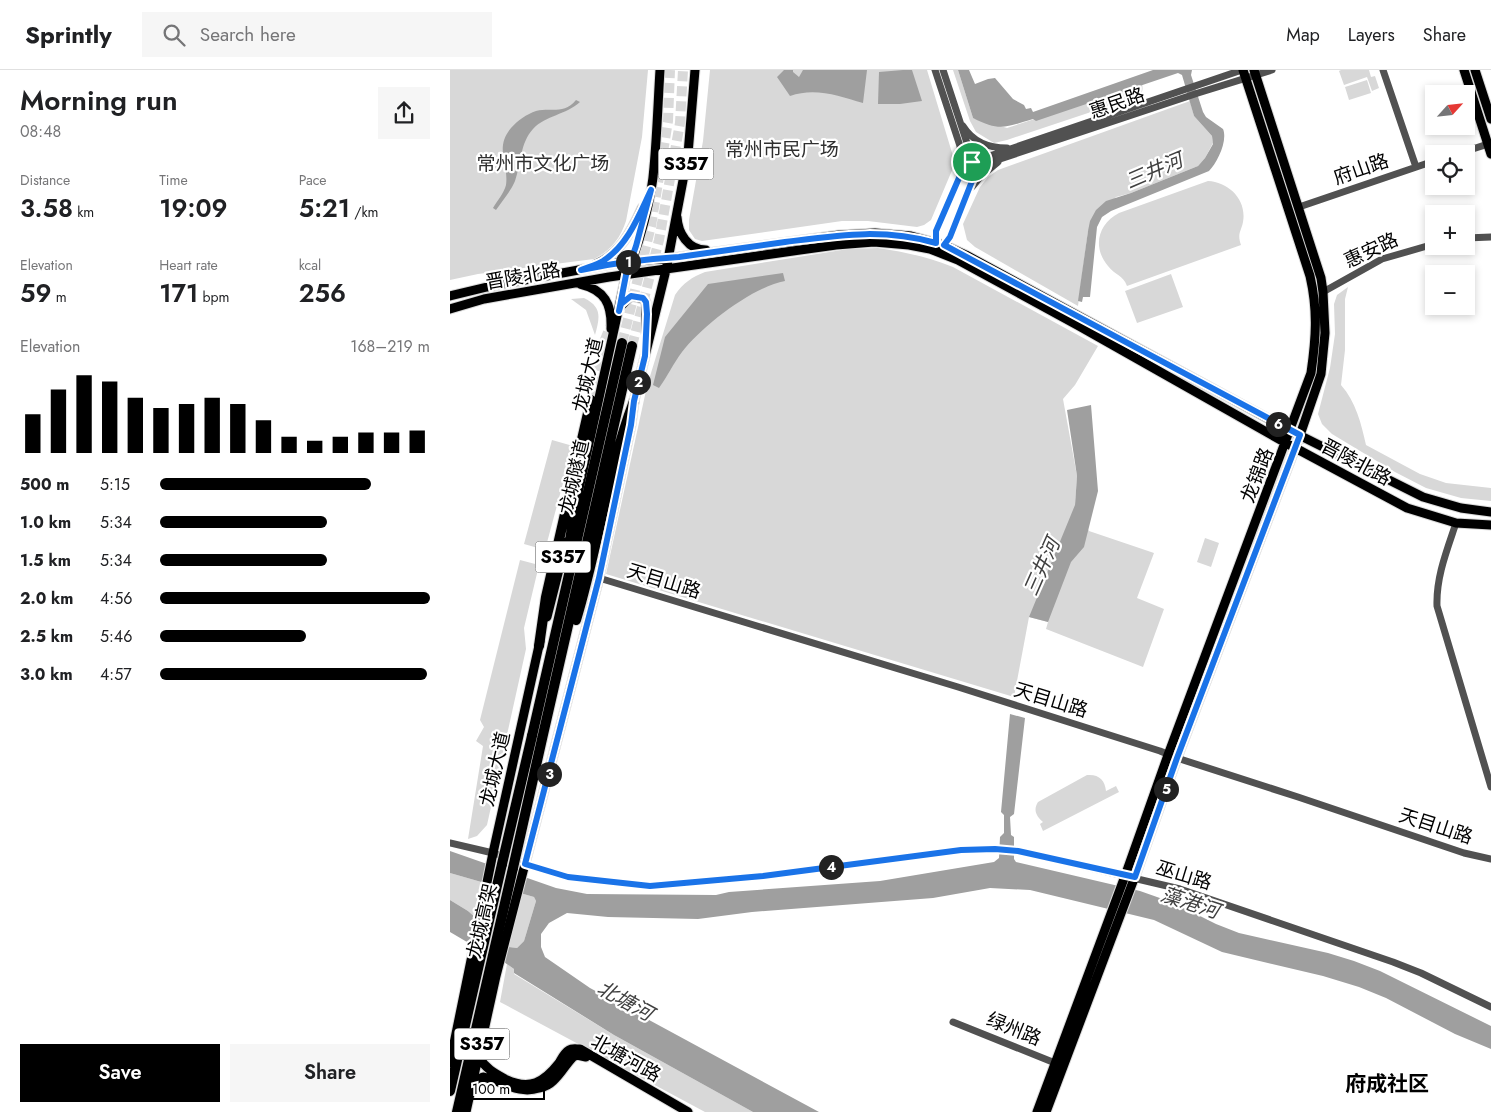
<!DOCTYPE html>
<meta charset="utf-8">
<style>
:root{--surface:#fff;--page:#f6f6f6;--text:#202124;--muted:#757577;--line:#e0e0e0;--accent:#000}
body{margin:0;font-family:Jost,"Noto Sans SC",sans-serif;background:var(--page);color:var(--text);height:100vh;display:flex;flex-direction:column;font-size:19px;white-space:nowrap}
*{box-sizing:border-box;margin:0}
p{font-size:16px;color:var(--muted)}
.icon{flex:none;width:28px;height:28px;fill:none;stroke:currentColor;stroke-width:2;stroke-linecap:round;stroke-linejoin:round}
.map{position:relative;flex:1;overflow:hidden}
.drawer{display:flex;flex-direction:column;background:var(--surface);width:450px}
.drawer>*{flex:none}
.needle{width:32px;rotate:63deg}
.controls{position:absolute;left:975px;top:15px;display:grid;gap:10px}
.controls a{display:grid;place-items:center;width:50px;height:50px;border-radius:0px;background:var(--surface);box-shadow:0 2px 8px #0003;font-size:25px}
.scale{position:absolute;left:15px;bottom:12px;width:80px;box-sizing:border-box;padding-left:5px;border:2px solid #000;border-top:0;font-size:14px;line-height:18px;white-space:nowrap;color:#000;-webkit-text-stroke:4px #fff;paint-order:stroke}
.pin{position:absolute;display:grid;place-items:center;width:42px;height:42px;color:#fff;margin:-21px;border:2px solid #fff;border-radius:50%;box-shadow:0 1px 5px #0007}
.km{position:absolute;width:25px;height:25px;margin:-12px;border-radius:50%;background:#222;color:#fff;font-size:14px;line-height:25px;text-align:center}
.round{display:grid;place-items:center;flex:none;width:52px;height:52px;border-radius:0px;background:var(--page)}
.headline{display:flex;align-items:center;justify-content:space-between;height:85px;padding:0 20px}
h1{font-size:28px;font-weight:600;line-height:38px}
.figures{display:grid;grid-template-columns:repeat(3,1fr);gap:8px;height:85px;padding:5px 20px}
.figures div{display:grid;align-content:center}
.figures b{font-size:25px;font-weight:600}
.figures small{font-size:14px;font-weight:400}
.figures p{font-size:14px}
.chart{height:140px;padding:10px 20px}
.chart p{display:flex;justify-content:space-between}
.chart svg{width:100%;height:90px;margin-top:5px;stroke:var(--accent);stroke-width:6}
.cta{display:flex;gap:10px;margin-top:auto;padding:10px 20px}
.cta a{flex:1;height:58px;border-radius:0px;background:var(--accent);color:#fff;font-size:20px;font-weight:600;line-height:58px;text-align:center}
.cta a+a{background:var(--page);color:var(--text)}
ul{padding:0 20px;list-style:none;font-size:16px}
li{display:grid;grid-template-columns:80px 60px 1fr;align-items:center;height:38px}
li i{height:12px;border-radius:6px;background:var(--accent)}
header{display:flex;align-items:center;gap:30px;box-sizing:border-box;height:70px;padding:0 25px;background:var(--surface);border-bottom:1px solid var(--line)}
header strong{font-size:24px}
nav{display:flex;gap:28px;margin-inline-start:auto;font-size:18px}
.search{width:350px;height:45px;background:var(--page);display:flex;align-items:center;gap:12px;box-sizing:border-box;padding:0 18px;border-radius:0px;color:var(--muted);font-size:19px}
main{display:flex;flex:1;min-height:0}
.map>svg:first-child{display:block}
.green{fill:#d8d8d8}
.water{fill:#9f9f9f}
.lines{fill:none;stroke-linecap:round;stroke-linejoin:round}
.highway-tunnel{stroke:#d9d9d9;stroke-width:10;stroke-dasharray:10 5;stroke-linecap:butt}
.major-casing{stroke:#dbdbdb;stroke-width:11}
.highway-casing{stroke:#dbdbdb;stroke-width:12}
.minor{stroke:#515151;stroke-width:7}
.major{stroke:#000;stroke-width:9}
.highway{stroke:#000;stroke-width:10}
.highway-bridge-casing{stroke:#dbdbdb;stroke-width:12;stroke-linecap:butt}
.highway-bridge{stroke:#000;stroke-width:10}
.route-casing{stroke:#fff;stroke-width:10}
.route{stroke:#1a73e8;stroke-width:6}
.labels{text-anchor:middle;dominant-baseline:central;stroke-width:4.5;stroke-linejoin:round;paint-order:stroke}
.shield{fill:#fff;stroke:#4c4c4c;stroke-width:1}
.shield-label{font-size:18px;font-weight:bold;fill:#000}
.street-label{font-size:19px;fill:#000;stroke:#fff}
.park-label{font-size:19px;fill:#2f2f2f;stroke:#fff}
.water-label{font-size:20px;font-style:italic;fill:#404040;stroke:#fff}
.quarter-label{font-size:21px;font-weight:bold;fill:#000;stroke:#fff}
</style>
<header>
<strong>Sprintly</strong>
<div class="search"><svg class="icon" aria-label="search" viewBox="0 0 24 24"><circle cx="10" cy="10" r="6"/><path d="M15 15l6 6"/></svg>Search here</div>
<nav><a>Map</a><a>Layers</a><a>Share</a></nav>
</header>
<main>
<section class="drawer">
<div class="headline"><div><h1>Morning run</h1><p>08:48</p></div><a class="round"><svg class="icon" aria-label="share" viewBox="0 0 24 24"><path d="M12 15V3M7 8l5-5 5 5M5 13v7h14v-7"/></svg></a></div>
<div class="figures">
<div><p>Distance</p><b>3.58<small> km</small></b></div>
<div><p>Time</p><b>19:09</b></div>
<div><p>Pace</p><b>5:21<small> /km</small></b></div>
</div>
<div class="figures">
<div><p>Elevation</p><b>59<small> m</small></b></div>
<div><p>Heart rate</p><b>171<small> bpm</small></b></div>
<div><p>kcal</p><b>256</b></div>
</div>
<div class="chart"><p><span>Elevation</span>168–219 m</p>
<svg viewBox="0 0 160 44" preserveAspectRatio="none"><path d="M5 44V25M15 44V13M25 44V6M35 44V9M45 44V17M55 44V22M65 44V20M75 44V17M85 44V20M95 44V28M105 44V36M115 44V38M125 44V36M135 44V34M145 44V34M155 44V33"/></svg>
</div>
<ul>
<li><b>500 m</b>5:15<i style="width:78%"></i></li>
<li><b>1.0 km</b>5:34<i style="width:62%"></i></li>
<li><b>1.5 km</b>5:34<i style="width:62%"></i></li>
<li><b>2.0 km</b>4:56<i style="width:100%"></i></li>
<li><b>2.5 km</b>5:46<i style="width:54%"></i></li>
<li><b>3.0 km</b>4:57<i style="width:99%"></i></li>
</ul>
<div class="cta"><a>Save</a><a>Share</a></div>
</section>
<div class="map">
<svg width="1041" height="1042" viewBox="0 0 1041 1042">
<rect width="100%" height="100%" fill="#fff"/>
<!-- green -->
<path class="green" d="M0,0H198L192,67L176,151C170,169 161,180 144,189L28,204L0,210Z
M260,0H477L503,86V98L481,150L474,155L467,157L418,151H392L252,171L245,169L239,160V150L253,71Z
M503,0H508L523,48L557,58L692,14C693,19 693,22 689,26L557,70L544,73L526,62L520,51Z
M891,0H919L921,7L925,6L929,18L922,21L917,7L894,15L889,1Z
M917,10L921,23L899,30L895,17Z
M740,31L744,46L762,66L763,73L755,88L748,96L681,123L666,127L638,161L628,236L525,177L517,170L513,154L530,117L538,107L548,100Z
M758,111C779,112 797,130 793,152C791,162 787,163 791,175L677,216C673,205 665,205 658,196C642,177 648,154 669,143Z
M428,178C455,182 478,187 503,197L648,276L625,315L613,329L627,406L625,435L639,461L704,483L687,528L714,539L693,597L596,559L598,552L579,547L564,627L156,504L197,316L225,225C233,213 242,207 255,202L398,179Z
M721,204L733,237L687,253L675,221Z
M898,217L895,229V280L891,315C906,332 911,353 916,375L970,404L996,413L1041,418V431L1011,428L976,418L945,402L882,364L872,354L868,344L880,298L885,264L884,234L887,225Z
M134,228C152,237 150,247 145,265L136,240L121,229Z
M102,370L123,376L95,480L74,474Z
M755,468L769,473L761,497L747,492Z
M70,490L89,495L74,558L76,579L37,755L27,766L18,769L33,676L26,671L34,657L30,650Z
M637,705C649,704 655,710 656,721L666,716L669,722L593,761L590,754L593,752C586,746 583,740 588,732Z
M0,803L84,827L86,831L74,871L67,878L59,877L18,841L0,830Z
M57,894L64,899V904L164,965L303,1042H255L50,932Z"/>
<!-- water -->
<path class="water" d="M334,0H343V2L349,7L353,0H417L413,33C389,26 365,17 340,26L327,7Z
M453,0H462L472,31L450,34H428L429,2Z
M508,0H519L525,14L538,9L545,8L563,29L574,35L576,39L581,38L583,42L703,0H742L741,5L753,42L756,47L773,59C778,71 767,93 759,101L661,141L652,147L647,157L640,227H633L632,232L628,231L638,161L640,151L646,140L656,131L681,123L748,96L755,88L763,74L762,66L744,46L732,5L728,3L586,51L583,49C556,57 550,62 523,48Z
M126,30L130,32C116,45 96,45 83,59C70,73 71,94 65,111C61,121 52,131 46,140L43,138C47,131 54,123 56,115C59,94 44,78 61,58C67,51 77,44 86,41C101,37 114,45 126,30Z
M333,203L335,211C302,217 252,256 232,282C223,294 217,307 209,318L203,315L215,267L258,214Z
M641,335L648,421L634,477L621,492L598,552L579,547L625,435L627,406L617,340Z
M560,644L575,648L564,744L560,747L561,765L564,767V789L566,792L690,821L724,833L766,854L789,863L878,883L904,891L930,901L1041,956V979L1005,964L936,928L909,917L873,906L772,882L704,850L580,820L540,818L483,828L302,842L248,849L158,847L117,843L99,853L91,864V877L95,887L140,918L369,1042H303L164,965L64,903V899L22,870L17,872L0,862V830L18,841L59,877L67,878L74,871L86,831L84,827L0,803V781L106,818L137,824L266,825L279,822L430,811L544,792L549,788L550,767L554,763V745L551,742Z"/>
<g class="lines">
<!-- highway-tunnel -->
<path class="highway-tunnel" d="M172,273L201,156L218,51L220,0
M182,276L209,170L230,53L233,0
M141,330L152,277L163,250"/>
<defs>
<path id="major" d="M1014,0L1041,84
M1025,0L1041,49
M227,147C228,163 238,180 256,180
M146,194C170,184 182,160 192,138
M130,214C155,220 162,234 161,259
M0,226L37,217L166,193L229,187L389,165L425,163L461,166L494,175L516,185L841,361L973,427L1011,438L1041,442
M171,236L181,226L193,229L196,232V263
M0,239L34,229L159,207L350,180L386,175L424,172L459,175L480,179L508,190L629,256L836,373L957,438L1006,453L1041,455
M127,428L176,205C189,176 202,128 204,97C207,65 208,32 210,0
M97,547L116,472
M29,987C35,998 44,1003 55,1009C80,1021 94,1012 109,993C112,988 114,983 119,980C122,978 126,979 130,979L238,1042
M0,993L43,783L90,571
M23,1012L33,1007C53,1011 68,1025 89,1018C94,1017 99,1015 103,1011C111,1004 116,994 123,987L127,985L136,987
M16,1042L46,906L149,508L181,355L184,331L216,200L238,84L245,0
M587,1042L675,806L718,685L861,303C866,268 868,241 860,206L793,0
M596,1042L687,801L727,688L850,365L871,304L875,263L873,222L871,208L804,0"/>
<path id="highway" d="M118,482L128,421
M126,550C148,478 157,402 184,331
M89,576L96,527L141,330
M82,666L172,273
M92,669L182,276
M0,1021L52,794
M7,1042L63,798"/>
</defs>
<!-- major casing -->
<use href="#major" class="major-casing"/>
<!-- highway casing -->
<use href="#highway" class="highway-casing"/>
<!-- minor -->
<path class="minor" d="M485,0L510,76L512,101L486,161V176
M933,0L966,97
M513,56C523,72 538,78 557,78
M510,76L522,92L538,93L748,23L822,0
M1007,84L1041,73
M512,101L522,92L792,0
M522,117L531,106L548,92
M849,137L984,91
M1016,168L1041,167
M492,177L500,167L524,106L522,92L517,73L493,0
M873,222L932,189L984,174
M1006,453C997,480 986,507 987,536L1041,717
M149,508L508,617L710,681L727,688L848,727L1014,783L1041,789
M0,773L43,783L118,807L199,816L313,806L511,780L545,779L568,781L730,819L943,892L971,903L1041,937
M503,952L610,995"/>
<!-- major -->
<use href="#major" class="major"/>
<!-- highway -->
<use href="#highway" class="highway"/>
<defs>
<path id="highway-bridge" d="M52,794L82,666
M63,798L92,669"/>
</defs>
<!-- highway-bridge casing -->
<use href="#highway-bridge" class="highway-bridge-casing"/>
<!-- highway-bridge -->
<use href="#highway-bridge" class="highway-bridge"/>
</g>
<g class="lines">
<defs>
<path id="route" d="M522,92L512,101L486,161V173C432,158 390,165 335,172C300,177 264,182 229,187C196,189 163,193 131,200C138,197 146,195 153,191C178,175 189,145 201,120L186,176L176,205L169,241L171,234L181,226L193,228L196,232L197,244L195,286L184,331L181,355L149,508L75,794L118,807L200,816L313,806L511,780L545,779L568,781L685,807L727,688L850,365L494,175L500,167L524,106L522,92"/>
</defs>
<!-- route casing -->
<use href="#route" class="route-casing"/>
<!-- route -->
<use href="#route" class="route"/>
</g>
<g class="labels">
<!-- shield labels -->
<g class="shield">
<rect x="208.5" y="78.5" width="55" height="31" rx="4"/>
<rect x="85.5" y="471.5" width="55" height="31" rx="4"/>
<rect x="4.5" y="958.5" width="55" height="31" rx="4"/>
</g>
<g class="shield-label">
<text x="236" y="94">S357</text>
<text x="113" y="487">S357</text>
<text x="32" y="974">S357</text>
</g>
<!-- street labels -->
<g class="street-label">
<text transform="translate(667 33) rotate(-19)">惠民路</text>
<text transform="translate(911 99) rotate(-19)">府山路</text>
<text transform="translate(921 180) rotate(-25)">惠安路</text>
<text transform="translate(73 206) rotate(-10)">晋陵北路</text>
<text transform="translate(138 305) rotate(-77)">龙城大道</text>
<text transform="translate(906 392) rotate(28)">晋陵北路</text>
<text transform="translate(807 405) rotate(-69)">龙锦路</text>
<text transform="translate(124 407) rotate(-77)">龙城隧道</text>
<text transform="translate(214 511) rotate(17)">天目山路</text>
<text transform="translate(601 630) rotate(17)">天目山路</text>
<text transform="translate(45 699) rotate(-77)">龙城大道</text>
<text transform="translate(986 756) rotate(18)">天目山路</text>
<text transform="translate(734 805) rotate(17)">巫山路</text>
<text transform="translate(32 851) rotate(-77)">龙城高架</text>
<text transform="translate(564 959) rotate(22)">绿州路</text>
<text transform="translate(176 988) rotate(29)">北塘河路</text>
</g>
<!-- park labels -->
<g class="park-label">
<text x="332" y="79">常州市民广场</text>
<text x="93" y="93">常州市文化广场</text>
</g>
<!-- water labels -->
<g class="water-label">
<text transform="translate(704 101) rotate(-23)">三井河</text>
<text transform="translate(592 497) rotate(-66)">三井河</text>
<text transform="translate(740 833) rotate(18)">藻港河</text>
<text transform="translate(175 931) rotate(29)">北塘河</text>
</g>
<!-- quarter labels -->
<g class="quarter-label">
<text x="937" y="1014">府成社区</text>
</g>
</g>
</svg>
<div class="controls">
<a><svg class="needle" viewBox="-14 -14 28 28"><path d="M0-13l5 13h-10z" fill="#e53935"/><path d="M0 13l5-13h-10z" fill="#757577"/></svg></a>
<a><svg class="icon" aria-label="locate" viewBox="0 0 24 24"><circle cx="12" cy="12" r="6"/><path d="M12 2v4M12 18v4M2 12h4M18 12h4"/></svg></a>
<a>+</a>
<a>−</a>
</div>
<div class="scale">100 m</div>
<div class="pin" style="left:522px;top:92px;background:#1e9e55"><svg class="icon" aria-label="arrive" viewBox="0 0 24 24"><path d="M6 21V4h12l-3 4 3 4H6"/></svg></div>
<b class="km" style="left:178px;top:192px">1</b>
<b class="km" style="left:188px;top:312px">2</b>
<b class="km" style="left:99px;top:704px">3</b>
<b class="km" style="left:381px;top:797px">4</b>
<b class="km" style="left:716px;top:719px">5</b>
<b class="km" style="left:828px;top:354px">6</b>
</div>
</main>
